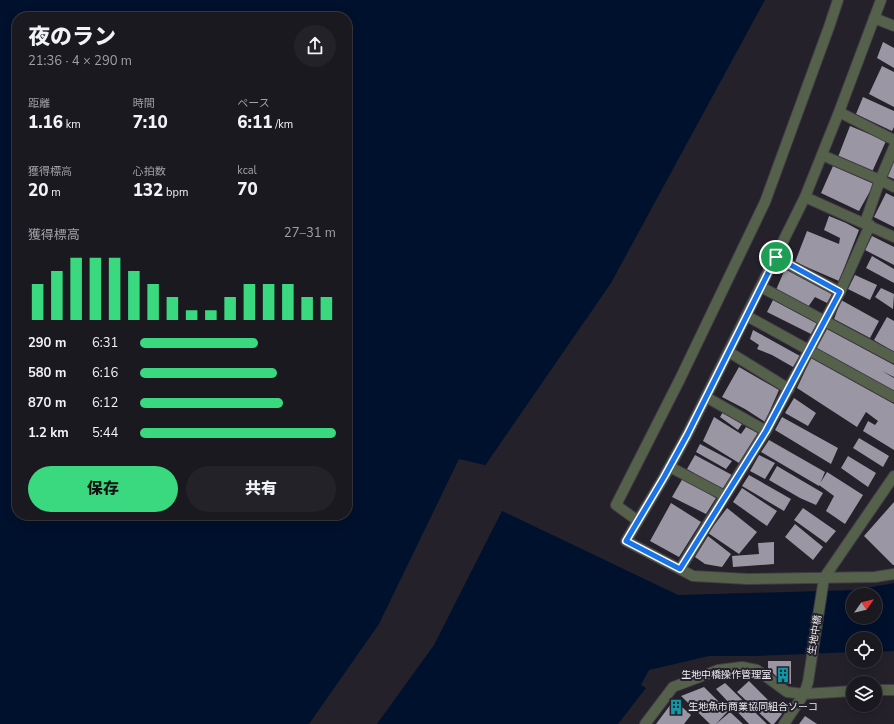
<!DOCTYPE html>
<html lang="ja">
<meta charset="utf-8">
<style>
:root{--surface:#1b1920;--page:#242229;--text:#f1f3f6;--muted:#a0a0a5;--line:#39383e;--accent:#3ad87f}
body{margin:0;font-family:"Nunito Sans","Noto Sans JP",sans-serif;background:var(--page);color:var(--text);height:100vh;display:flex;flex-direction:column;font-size:15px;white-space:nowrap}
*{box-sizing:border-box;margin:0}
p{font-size:13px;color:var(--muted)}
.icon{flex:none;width:22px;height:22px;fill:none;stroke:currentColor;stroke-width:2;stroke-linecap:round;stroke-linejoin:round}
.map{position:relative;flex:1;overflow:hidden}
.panel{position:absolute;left:12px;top:12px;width:340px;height:508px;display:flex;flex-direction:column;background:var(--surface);border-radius:16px;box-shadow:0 2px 10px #0003,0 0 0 1px var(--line)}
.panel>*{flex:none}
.needle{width:26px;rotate:56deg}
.tools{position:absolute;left:846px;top:588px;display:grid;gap:8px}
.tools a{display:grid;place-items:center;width:36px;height:36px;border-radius:50%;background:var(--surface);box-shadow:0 2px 10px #0003,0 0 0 1px var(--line);font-size:20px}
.pin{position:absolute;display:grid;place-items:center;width:34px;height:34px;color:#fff;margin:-17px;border:2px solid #fff;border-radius:50%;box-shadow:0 1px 4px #0007}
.round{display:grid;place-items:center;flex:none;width:42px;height:42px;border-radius:21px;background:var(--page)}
.headline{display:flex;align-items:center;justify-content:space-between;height:68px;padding:0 16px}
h1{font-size:22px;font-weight:800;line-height:30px}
.figures{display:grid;grid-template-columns:repeat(3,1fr);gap:6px;height:68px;padding:4px 16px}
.figures div{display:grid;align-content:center}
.figures b{font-size:17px;font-weight:800}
.figures small{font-size:11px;font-weight:400}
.figures p{font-size:11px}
.chart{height:112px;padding:8px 16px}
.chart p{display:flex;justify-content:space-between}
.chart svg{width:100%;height:72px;margin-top:4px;stroke:var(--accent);stroke-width:6}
.action{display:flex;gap:8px;margin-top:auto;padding:8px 16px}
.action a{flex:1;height:46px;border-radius:24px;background:var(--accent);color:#111;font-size:16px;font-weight:800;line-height:46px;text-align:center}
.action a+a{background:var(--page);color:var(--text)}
ul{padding:0 16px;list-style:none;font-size:13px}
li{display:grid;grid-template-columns:64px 48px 1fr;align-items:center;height:30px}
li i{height:10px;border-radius:5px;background:var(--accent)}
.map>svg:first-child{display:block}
.water{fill:#00112d;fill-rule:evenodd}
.pier{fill:#24212b}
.building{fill:#9a96a3}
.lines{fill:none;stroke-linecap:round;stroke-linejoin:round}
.minor-casing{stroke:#403d47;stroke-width:12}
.minor{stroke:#56614b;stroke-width:10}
.route-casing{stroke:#fff;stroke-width:8}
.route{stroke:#1a73e8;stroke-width:5}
.labels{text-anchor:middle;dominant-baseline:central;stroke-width:4;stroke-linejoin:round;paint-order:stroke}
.street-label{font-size:10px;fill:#edebf2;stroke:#24212b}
.poi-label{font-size:10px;fill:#edebf2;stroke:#24212b;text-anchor:end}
</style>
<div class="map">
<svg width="894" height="724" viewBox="0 0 894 724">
<rect width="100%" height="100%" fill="#24212b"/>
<!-- water -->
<path class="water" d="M0,0H765L611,283L482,470L350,724H0ZM17,17H347V515H17Z
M502,511L678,595L855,590L894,583V651L875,652V639H853V652L756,656H709L649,670L641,685L646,688L618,724H377L434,645ZM853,595H875V617H853Z"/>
<!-- pier -->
<path class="pier" d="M459,459L485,465L403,651L350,724H309L379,624Z"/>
<!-- building -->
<path class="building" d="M883,42L894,48V68L877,58Z
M882,66L894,72V107L869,94Z
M863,97L894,111V127L892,131L856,114Z
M850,126L886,141L872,172L838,157Z
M894,160V179L887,176Z
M833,166L874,184L859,211L821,193Z
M886,193L894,197V227L874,217Z
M829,216L846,223L859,230L839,281L795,262L807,231L839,244L840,238L824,230Z
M872,236L894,247V265L865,250Z
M872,256L894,269V283L866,268Z
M785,269L832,294L827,303L815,297L808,307L776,290Z
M855,275L877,285L870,300L848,289Z
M881,288L894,294L893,309L875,297Z
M773,300L818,324L811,334L767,312Z
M841,300L879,321L870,338L834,319Z
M887,317L894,321V352L874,340Z
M827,329L894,365V377L882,371L894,378V393L815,349Z
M753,330L800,356L793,367L772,355L757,349L759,345L750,339Z
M811,358L894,404V450L863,431L868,421L875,425L878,421L866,412L857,427L797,388Z
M739,367L779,390L765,422L745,409L722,397Z
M794,398L816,413L808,426L785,413Z
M723,412L742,424L738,430L720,417Z
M714,417L741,434L746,427L758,433L739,463L703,441Z
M782,417L838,448L831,464L775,430Z
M859,438L889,456L883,467L853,448Z
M769,440L825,472L819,486L761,452Z
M700,444L732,461L726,469L696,452Z
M695,455L732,475L724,491L687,469Z
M759,455L775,463L765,479L750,471Z
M848,456L876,473L868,487L841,468Z
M777,466L823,493L816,505L800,498L769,480Z
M827,472L863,495L845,524L826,511L834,496L819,485Z
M749,475L791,499L784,511L742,486Z
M683,478L716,498L706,514L672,497Z
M742,488L777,511L767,526L733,502Z
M894,502V565H893L864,536Z
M671,503L701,522L679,557L650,541Z
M727,508L757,532L739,554L708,533Z
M803,508L836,531L826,543L794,520Z
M795,524L823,547L813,560L785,537Z
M708,536L731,554L722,567L705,564L695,557Z
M774,542V564L733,567L732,556L759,554L758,543Z
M768,661H791V684L783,683L768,668Z
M749,681L782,714L774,724H771L737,692Z
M725,683L767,724H749L716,689Z
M704,687L728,711L716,724H710L681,696Z
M674,700L691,715L684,724H656Z
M730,712L743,724H716Z
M805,716L817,724H799Z"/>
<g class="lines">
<defs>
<path id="minor" d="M881,0L839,112L805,197L687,435L664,477L626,541L693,576L748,579L875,577L894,574
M874,18L894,26
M839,112L894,140
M822,155L880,180L894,187
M805,197L894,237
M865,223L880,180L894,147
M775,257L840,292
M761,287L894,358
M747,316L894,397
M729,352L789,389
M706,397L766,431L725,496
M766,431L840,292L870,225
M670,467L725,496L680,569
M638,521L616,505L680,379L765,202L829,27L838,0
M875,690H894
M645,724L673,687L718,670L742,667L757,670L787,692L804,694L853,691
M784,724L804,694L808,682L824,578L894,476"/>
</defs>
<!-- minor casing -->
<use href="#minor" class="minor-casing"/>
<!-- minor -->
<use href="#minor" class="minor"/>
</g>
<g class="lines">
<defs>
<path id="route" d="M776,257L840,292L766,431L680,569L626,541L664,477L687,435Z"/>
</defs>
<!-- route casing -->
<use href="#route" class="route-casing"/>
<!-- route -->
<use href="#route" class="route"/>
</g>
<!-- icons -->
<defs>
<symbol id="building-bare" viewBox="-9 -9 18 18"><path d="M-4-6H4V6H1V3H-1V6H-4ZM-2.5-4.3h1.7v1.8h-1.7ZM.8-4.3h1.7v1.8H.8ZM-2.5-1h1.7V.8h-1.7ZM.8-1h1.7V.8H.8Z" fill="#0f9aa8" stroke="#24212b" stroke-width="2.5" paint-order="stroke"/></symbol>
</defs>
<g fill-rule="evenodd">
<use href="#building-bare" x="772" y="664" width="22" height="22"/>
<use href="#building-bare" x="665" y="696" width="22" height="22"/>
</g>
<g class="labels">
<!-- street labels -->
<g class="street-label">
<text transform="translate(815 635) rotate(-81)">生地中橋</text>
</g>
<!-- poi labels -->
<g class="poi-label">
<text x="771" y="675">生地中橋操作管理室</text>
<text x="688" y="707" text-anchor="start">生地魚市商業協同組合ソーコ</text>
</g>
</g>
</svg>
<div class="tools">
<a><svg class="needle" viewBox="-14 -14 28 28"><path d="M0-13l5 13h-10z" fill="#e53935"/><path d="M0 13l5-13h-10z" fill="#a0a0a5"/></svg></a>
<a><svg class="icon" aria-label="locate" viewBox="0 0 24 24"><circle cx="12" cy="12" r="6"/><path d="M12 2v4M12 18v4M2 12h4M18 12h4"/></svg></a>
<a><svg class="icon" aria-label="layers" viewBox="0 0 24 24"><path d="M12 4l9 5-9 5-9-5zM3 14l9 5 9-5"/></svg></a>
</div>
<div class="pin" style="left:776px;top:257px;background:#1e9e55"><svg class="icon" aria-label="arrive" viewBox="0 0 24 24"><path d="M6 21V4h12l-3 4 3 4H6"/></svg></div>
<section class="panel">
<div class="headline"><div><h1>夜のラン</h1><p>21:36 · 4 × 290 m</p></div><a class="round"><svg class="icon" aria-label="share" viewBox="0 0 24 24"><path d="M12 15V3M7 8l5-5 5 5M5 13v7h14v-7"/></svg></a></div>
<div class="figures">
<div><p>距離</p><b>1.16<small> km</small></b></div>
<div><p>時間</p><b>7:10</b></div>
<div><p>ペース</p><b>6:11<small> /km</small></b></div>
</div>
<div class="figures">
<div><p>獲得標高</p><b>20<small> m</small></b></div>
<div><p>心拍数</p><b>132<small> bpm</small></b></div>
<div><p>kcal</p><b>70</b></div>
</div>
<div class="chart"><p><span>獲得標高</span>27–31 m</p>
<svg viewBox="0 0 160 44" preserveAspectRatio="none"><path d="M5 44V22M15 44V14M25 44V6M35 44V6M45 44V6M55 44V14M65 44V22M75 44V30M85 44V38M95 44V38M105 44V30M115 44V22M125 44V22M135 44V22M145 44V30M155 44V30"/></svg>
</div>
<ul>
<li><b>290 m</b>6:31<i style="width:60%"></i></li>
<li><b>580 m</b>6:16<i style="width:70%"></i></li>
<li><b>870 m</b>6:12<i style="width:73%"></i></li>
<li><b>1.2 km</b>5:44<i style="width:100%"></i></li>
</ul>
<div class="action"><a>保存</a><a>共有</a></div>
</section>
</div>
